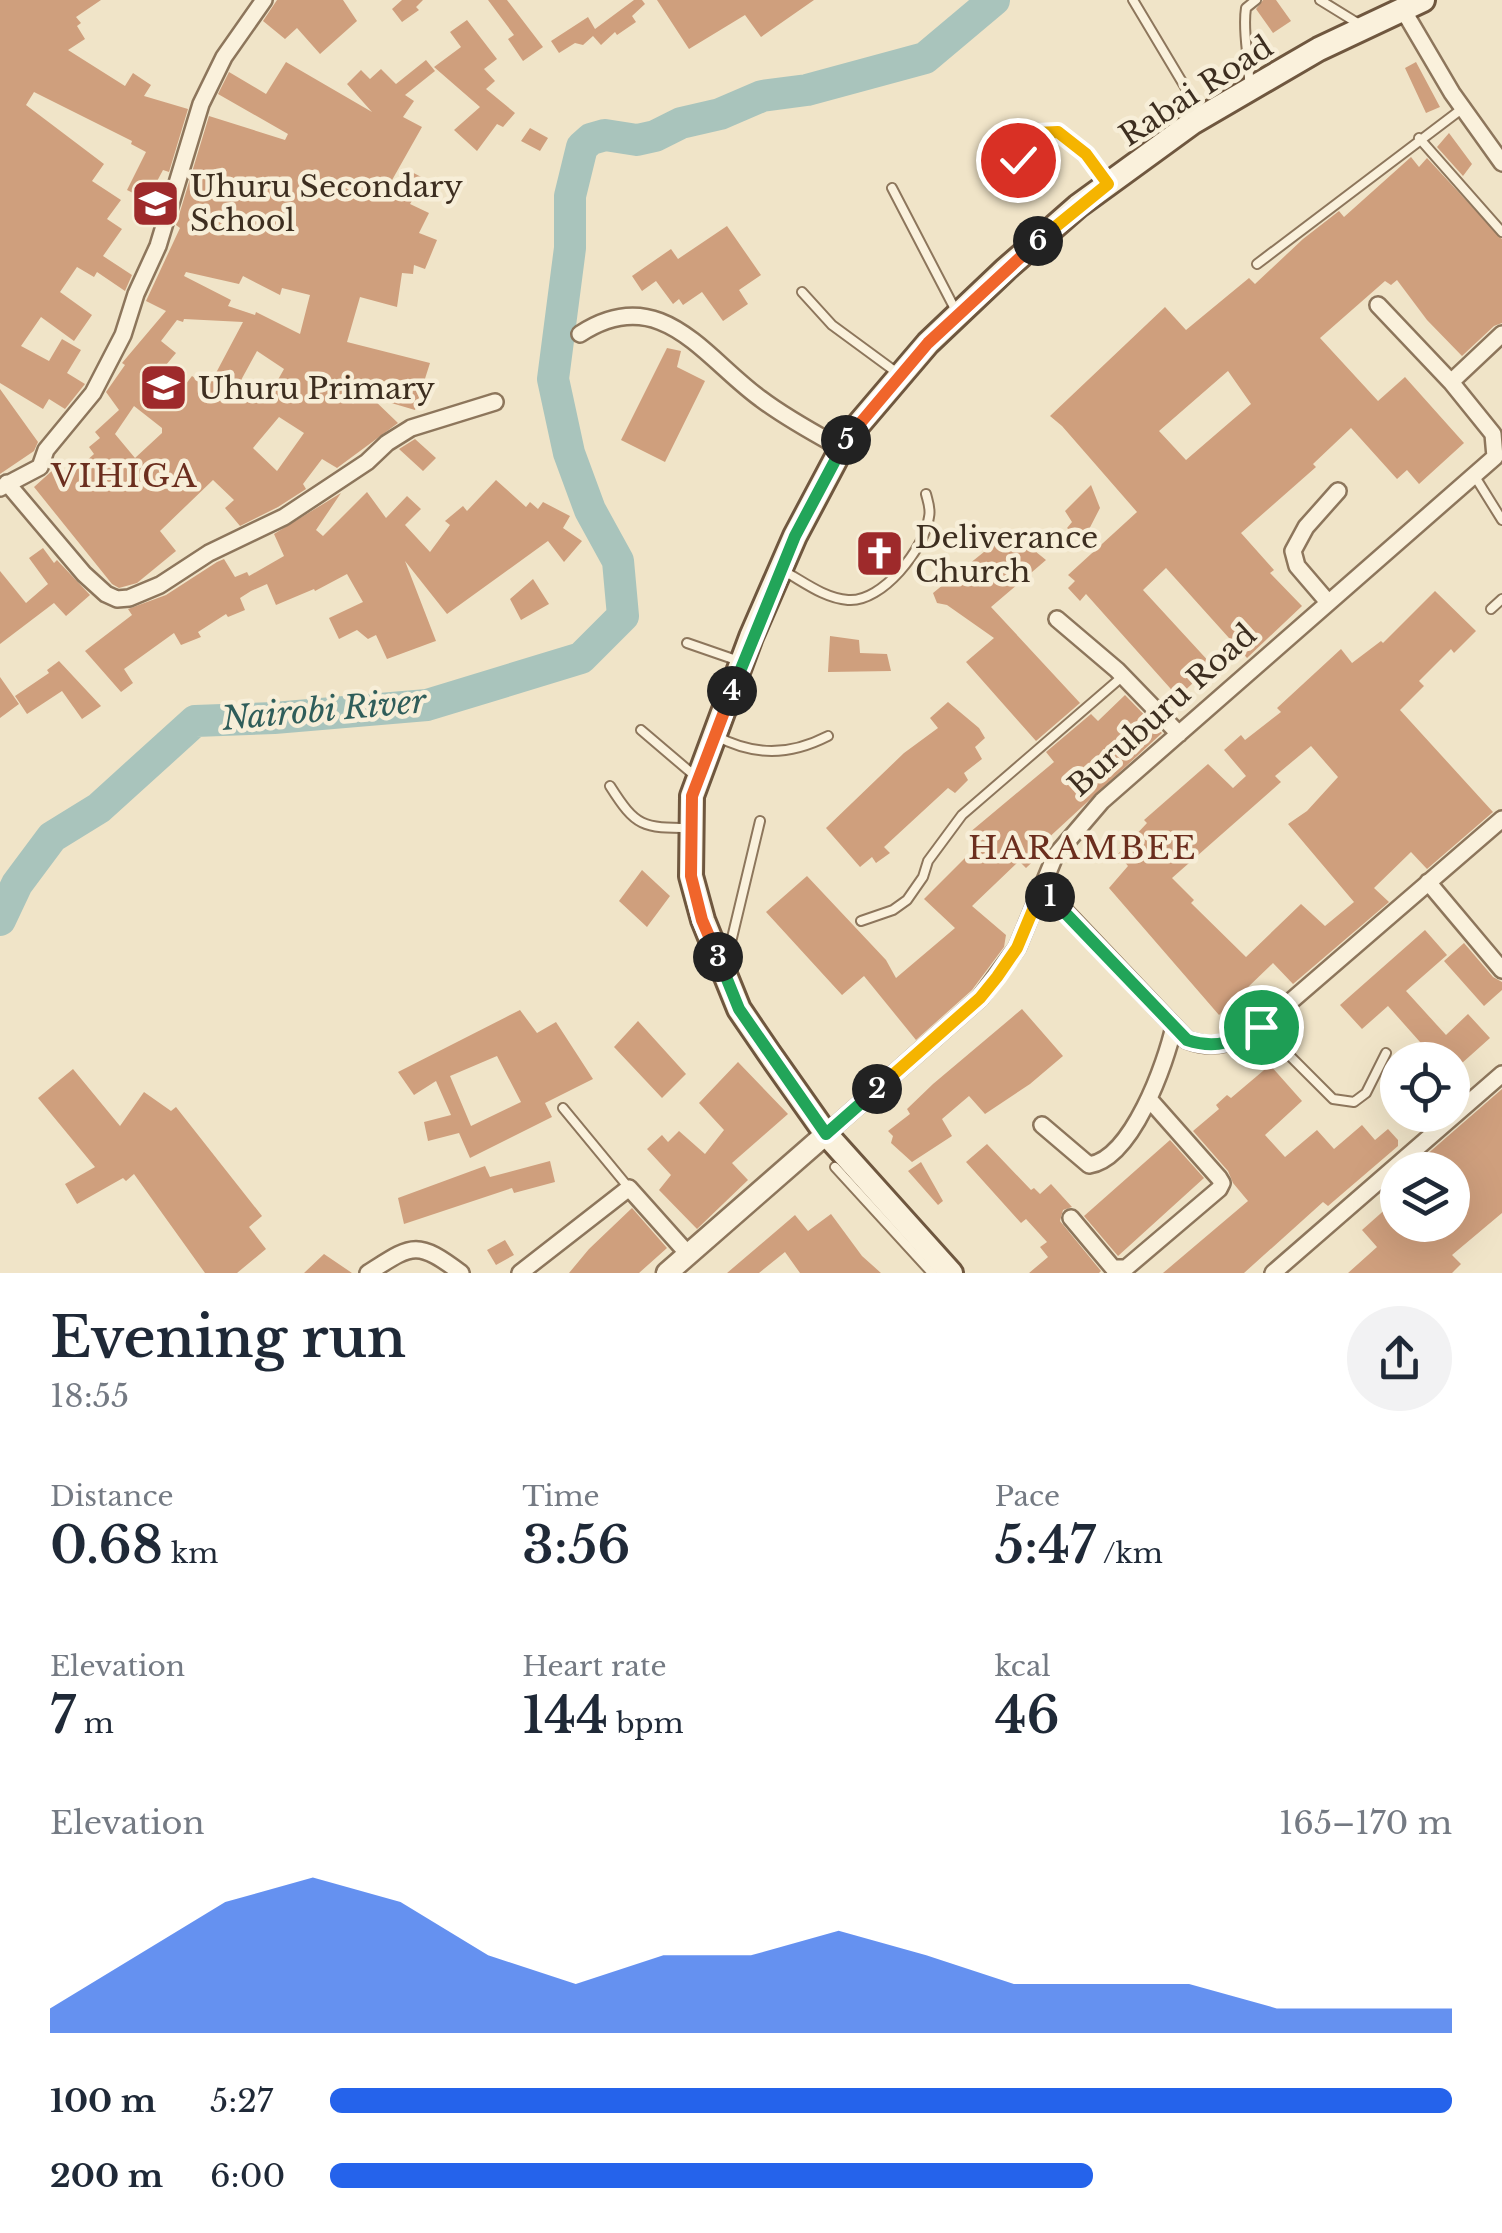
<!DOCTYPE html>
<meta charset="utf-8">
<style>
:root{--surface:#fff;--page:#f2f2f3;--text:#1f2937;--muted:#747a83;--accent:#2563eb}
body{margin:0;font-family:"Libre Baskerville",serif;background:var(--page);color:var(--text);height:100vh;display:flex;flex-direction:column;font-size:38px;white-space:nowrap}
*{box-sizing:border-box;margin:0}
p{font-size:32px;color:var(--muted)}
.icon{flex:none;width:55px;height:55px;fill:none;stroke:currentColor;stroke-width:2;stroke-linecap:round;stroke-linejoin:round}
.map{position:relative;height:1273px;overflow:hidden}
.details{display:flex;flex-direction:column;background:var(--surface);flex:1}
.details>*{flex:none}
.controls{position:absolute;left:1380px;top:1042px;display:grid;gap:20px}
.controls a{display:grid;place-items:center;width:90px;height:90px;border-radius:50%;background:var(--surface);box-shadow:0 10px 40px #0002;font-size:50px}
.pin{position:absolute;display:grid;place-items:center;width:85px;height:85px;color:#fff;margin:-42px;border:5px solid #fff;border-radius:50%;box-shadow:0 2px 10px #0007}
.km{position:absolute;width:50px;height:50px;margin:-25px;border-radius:50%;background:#222;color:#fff;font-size:28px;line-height:50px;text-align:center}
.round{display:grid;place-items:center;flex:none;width:105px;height:105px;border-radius:52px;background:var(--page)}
.head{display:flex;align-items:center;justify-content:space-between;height:170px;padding:0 50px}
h1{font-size:55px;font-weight:600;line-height:75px}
.stats{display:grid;grid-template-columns:repeat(3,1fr);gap:15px;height:170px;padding:10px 50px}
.stats div{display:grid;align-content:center}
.stats b{font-size:50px;font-weight:600}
.stats small{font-size:28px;font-weight:400}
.stats p{font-size:28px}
.chart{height:280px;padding:20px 50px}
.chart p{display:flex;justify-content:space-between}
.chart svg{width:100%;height:180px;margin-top:10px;fill:var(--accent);opacity:.7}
ul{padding:0 50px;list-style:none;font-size:32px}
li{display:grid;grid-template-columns:160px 120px 1fr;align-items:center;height:75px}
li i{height:25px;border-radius:12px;background:var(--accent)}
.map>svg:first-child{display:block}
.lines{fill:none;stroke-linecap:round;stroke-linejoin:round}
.river{stroke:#a9c4bc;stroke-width:32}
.building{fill:#cf9f7d;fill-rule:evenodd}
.service-casing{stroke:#8d765c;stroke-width:12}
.minor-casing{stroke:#8d765c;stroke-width:20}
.tertiary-casing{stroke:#8d765c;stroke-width:25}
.secondary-casing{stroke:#6f573f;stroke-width:28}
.service{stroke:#faf1dc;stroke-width:8}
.minor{stroke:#faf1dc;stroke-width:15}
.tertiary{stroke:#faf1dc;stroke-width:20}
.secondary{stroke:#faf1dc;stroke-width:22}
.split-1-casing{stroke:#fff;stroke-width:20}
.split-2-casing{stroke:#fff;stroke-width:20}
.split-3-casing{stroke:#fff;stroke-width:20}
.split-4-casing{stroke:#fff;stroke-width:20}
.split-5-casing{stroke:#fff;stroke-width:20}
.split-6-casing{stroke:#fff;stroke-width:20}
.split-7-casing{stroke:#fff;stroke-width:20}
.split-1{stroke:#22a559;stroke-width:12}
.split-2{stroke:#f5b400;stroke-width:12}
.split-3{stroke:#22a559;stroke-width:12}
.split-4{stroke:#f0652b;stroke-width:12}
.split-5{stroke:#22a559;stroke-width:12}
.split-6{stroke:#f0652b;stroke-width:12}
.split-7{stroke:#f5b400;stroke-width:12}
.labels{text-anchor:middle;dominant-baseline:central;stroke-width:9;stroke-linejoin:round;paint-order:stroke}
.street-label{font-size:30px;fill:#3d2e20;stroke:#f7eed8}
.poi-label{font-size:30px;fill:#3d2e20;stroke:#f7eed8;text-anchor:start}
.neighbourhood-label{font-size:32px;letter-spacing:2.5px;fill:#6b2e1e;stroke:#f7eed8}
.water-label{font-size:32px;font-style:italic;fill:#2f5d5a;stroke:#f7eed8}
</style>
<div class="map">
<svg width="1502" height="1273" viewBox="0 0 1502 1273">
<rect width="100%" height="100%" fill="#f0e4c8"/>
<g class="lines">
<!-- river -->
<path class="river" d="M0,920L17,884L52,837L99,808L195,721L274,718L427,705L581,658L623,616L618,561L590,510L569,453L553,379L570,248V196L582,147L591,139L605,135L637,140L655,136L681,123L720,114L762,96L807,90L925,58L994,0"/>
</g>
<!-- building -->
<path class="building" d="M0,0H101L76,17L81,23L77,26L85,39L68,50L125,86L133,73L151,85L144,96L188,109L169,172L163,170L147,200L127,190L146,152L131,144L132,141L34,92L26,105L104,164L92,181L121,200L107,219L122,229L103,256L132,275L125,291L97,272L94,277L77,267L60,292L92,315L74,341L41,317L21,346L49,361L62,339L81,350L67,373L85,384L65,409L49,399L43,409L0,383Z
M277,0H343L357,21L320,54L297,28L285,39L263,21Z
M402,0H423L416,7L419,10L402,22L392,9Z
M488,0H507L543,47L523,61L508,39L514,35Z
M634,0H642L645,4L632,16L636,22L617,35L615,32L601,45L593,36L583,45L575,43L559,53L551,41L588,17L595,29Z
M657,0H814L761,37L745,15L689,49Z
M1263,0H1276L1291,21L1273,33L1256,9Z
M467,20L497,59L484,69L495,81L486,89L515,113L503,127L497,124L477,151L454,130L480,107L434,67L461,47L450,32Z
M426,60L435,71L405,95L414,101L403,117L422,127L387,189L408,170L425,179L410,204L429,213L419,233L437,240L425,269L414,265L413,274L402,273L397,307L360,297L347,342L430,363L415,410L371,397L398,423L337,468L322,459L303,484L306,489L278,507L240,526L225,508L234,500L213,480L160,531L176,551L137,583L119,588L112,584L34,487L54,469L65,480L94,454L89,447L100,438L95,432L119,410L106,392L125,365L122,363L166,311L146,301L180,228L176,225L209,116L285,140L288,134L218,94L229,72L266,94L286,62L372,112L347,84L361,70L370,79L381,69L396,84ZM186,272L239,284L243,276L280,295L282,288L310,295L300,334L256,312L255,315L228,306L231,300L184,276ZM184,319L243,322L208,388L192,376L168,407L146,389L176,353L161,341L177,320L183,322ZM257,351L284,369L265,403L240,382ZM134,406L162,428V433L135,458L115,434ZM279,417L304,433L277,471L253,448Z
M1416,62L1440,107L1426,113L1405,68Z
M530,128L548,138L540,151L521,141Z
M1449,133L1472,164L1463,176L1437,147Z
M1411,157L1419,167L1427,158L1502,239V323L1494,326L1462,356L1427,320L1397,280L1391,285L1385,281L1320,338L1378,401L1405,377L1464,443L1419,484L1407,470L1397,479L1351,428L1313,464L1316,467L1241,533L1274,570L1270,573L1302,606L1247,658L1166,568L1143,590L1212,665L1178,697L1086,594L1080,601L1068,588L1075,581L1068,575L1137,512L1062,426L1050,416L1165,307L1186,330L1249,278L1255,284L1303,239L1339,211L1344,217ZM1228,371L1251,404L1186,460L1159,431Z
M727,226L761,275L739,290L748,304L723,321L702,292L683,305L679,299L673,304L656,281L642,291L632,276L671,249L678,259Z
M667,348L681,351L677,367L705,381L665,462L621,440Z
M0,389L38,442L34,451L0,474Z
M415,439L436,458L423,471L399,449Z
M496,480L526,507L530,502L538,509L543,502L570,516L563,528L582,541L564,562L548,541L447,614L405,561L436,641L433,642L387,659L376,635L368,639L357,630L339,639L329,618L363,602L347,574L315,591L314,589L276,605L267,584L251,591L240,598L245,610L228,617L226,614L198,632L201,637L181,645L174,633L124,669L133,683L121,692L85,651L132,615L128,609L166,595L217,562L224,559L235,577L247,572L249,576L284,556L274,534L341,493L316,530L323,536L367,492L386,518L407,496L421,509L405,525L430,552L450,525L445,521L463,506L467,511Z
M1091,485L1100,508L1083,541L1067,528L1072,522L1065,511Z
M1010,531L1046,560L991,607L1080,703L1036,741L966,662L994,638L947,605L937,603L933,593Z
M43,548L54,563L57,560L90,595L66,616L54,603L0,644V571L26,603L48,584L29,558Z
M533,579L549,604L521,620L510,599Z
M1435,591L1476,631L1454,653L1451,649L1419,681L1424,686L1400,710L1493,812L1427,869L1411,852L1374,888L1389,902L1293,984L1273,963L1219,1015L1109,888L1128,866L1118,854L1147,823L1144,820L1208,764L1233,788L1246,776L1224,750L1241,735L1245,740L1281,712L1277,708L1341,649L1352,663L1381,641L1383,643ZM1311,746L1338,777L1307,811L1288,824L1354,902L1325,926L1301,904L1246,957L1191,903L1194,900L1172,878L1281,782L1275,776Z
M830,636L859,640L860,653L887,654L891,671L828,672Z
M59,661L101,706L82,719L62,691L27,714L15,696L49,673L47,670Z
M0,677L19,704L0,718Z
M1125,695L1162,733L1044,842L1047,848L1026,868L1019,861L972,906L1006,935L1004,947L972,990L916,1040L864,976L842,995L766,912L807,876L886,960L896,978L955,928L924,899L978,845L969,833L1054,762L1046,752L1091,714L1098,721Z
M948,702L979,728L985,738L975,747L982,759L964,773L968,780L955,793L948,788L884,847L890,853L876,863L872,857L860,867L826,828L904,753L938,728L930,718Z
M642,870L670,896L647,927L619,901Z
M1425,930L1447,955L1406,991L1446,1035L1468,1014L1490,1038L1452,1072V1060H1418L1428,1051L1388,1006L1362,1029L1340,1005Z
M1464,943L1493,977L1502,982V990L1484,1006L1444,961Z
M1022,1009L1063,1056L1030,1084L985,1114L969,1096L942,1119L952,1136L912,1162L891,1143L893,1136L888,1131L910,1114L907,1109L933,1084Z
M520,1010L537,1033L556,1022L593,1079L545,1103L552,1117L470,1158L459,1133L428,1141L424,1122L451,1115L436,1081L414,1095L398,1072ZM497,1056L521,1102L471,1126L450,1076Z
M638,1021L686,1074L662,1098L614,1047Z
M738,1062L788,1114L732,1163L748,1180L697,1229L659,1190L671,1175L647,1149L662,1135L668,1142L679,1131L705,1154L724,1130L699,1103Z
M1270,1065L1302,1101L1265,1135L1285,1157L1317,1130L1334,1149L1362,1125L1375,1140L1388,1129L1398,1140V1146L1328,1206L1323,1202L1244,1273H1163L1248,1201L1233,1183L1228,1171L1193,1131L1219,1109L1216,1105L1227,1095L1231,1098Z
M73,1069L120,1126L144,1092L171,1111L176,1107L262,1216L249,1227L266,1249L237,1273H205L134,1174L126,1181L123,1178L77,1204L65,1184L95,1167L38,1098Z
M1502,1089V1213L1452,1255L1461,1264L1452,1273H1348L1377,1247L1362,1230L1398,1198V1225H1452V1170H1409Z
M1170,1140L1204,1178L1118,1256L1084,1216Z
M987,1144L1031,1190L1034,1188L1040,1194L1051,1184L1072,1207L1063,1210L1060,1221L1101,1271L1099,1273H1029L1048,1257L1040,1247L1047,1242L1026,1219L1021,1223L966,1162Z
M550,1161L555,1182L514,1193L512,1188L404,1224L398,1198L485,1166L490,1177Z
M921,1162L943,1201L938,1205L908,1171Z
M632,1208L667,1248L639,1273H569L589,1249Z
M831,1214L862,1256L881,1273H800L785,1252L759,1273H727L795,1215L808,1231Z
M505,1240L514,1255L496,1265L487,1250Z
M324,1254L352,1273H304Z"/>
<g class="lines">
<defs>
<path id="service" d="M1133,0L1200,112
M1320,0L1359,24
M1249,85C1250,59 1242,33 1246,8L1256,0
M1419,138L1502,232
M1018,160L1036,133C1068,124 1090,158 1106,180
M892,188L956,311
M1257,264L1463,108
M802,292L832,325L896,372
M1474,475L1502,520
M784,571C804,582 824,598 848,600C882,603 925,548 929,517C931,509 928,502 926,494
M1491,609L1502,599
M687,643L739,661
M641,730L695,776
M716,736C754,756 789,756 828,736
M610,786C636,827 642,828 691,828
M861,921L893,910L907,900L923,877L928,861L962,815L1123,676
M726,963L760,821
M1261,1027L1333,1099L1354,1102L1366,1093L1386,1053
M563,1108L629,1188
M835,1167L932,1273"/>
<path id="minor" d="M1402,8L1452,93L1502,163
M1378,305L1451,382
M580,334C661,281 705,359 761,399C786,418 814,433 841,448
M7,483L84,574L106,594L117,599L129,598L160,585L209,553L284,517L367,462L387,443L411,428L495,402
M0,488L40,467L46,450L93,393L123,335L136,294L158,246L201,104L224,57L264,0
M1327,601L1297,566L1293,551L1306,527L1338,491
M1057,619L1117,670L1179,734
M1428,882L1502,970
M1042,887L1187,1040C1217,1051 1235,1041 1261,1027L1502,819
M1042,1125L1089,1165C1132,1159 1166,1063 1174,1026
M826,1134L980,998L1017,948L1055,856L1102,801L1495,457L1493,434L1451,382L1502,334
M1071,1218L1113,1268H1126L1219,1189L1222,1183L1219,1178L1149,1099
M368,1273C412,1245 416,1239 461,1273
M520,1273L629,1188L688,1254
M1273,1273L1502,1074"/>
<path id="tertiary" d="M667,1273L826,1134"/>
<path id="secondary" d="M951,1273L826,1134L769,1053L739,1009L703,920L691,876L692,796L751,637L795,536L847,438L928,343L1006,269L1078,206L1192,123L1319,49L1423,0"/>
</defs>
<!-- service casing -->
<use href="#service" class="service-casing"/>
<!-- minor casing -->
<use href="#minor" class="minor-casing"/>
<!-- tertiary casing -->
<use href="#tertiary" class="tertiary-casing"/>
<!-- secondary casing -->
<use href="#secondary" class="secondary-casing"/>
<!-- service -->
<use href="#service" class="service"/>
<!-- minor -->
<use href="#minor" class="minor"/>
<!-- tertiary -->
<use href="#tertiary" class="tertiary"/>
<!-- secondary -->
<use href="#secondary" class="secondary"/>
</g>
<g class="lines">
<defs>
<path id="split-1" d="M1050,897L1187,1040C1217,1050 1235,1041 1261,1027"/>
<path id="split-2" d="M877,1089L980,998L997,977L1017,948L1042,888L1050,897"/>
<path id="split-3" d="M718,957L739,1009L826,1134L877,1089"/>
<path id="split-4" d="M718,957L702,920L691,876L692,796L732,691"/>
<path id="split-5" d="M732,691L795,536L846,440"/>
<path id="split-6" d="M846,440L928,343L1038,241"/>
<path id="split-7" d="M1018,160L1036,133L1058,132L1086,154L1108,184L1038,241"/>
</defs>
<!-- split-1 casing -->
<use href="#split-1" class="split-1-casing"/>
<!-- split-2 casing -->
<use href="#split-2" class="split-2-casing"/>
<!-- split-3 casing -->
<use href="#split-3" class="split-3-casing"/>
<!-- split-4 casing -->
<use href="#split-4" class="split-4-casing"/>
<!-- split-5 casing -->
<use href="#split-5" class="split-5-casing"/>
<!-- split-6 casing -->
<use href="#split-6" class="split-6-casing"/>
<!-- split-7 casing -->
<use href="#split-7" class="split-7-casing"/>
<!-- split-1 -->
<use href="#split-1" class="split-1"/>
<!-- split-2 -->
<use href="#split-2" class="split-2"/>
<!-- split-3 -->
<use href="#split-3" class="split-3"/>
<!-- split-4 -->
<use href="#split-4" class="split-4"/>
<!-- split-5 -->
<use href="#split-5" class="split-5"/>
<!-- split-6 -->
<use href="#split-6" class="split-6"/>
<!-- split-7 -->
<use href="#split-7" class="split-7"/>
</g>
<!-- icons -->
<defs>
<symbol id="school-square" viewBox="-11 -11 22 22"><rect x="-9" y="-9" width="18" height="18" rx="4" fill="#9e2a2b" stroke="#f7eed8"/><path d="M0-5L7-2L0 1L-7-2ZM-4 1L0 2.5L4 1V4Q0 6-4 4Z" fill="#fff"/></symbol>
<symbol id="church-square" viewBox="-11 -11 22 22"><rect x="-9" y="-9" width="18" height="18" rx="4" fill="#9e2a2b" stroke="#f7eed8"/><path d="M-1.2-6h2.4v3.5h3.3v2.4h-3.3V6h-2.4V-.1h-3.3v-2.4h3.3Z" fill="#fff"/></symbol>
</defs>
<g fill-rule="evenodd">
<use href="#school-square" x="128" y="176" width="55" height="55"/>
<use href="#school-square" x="136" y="360" width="55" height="55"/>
<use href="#church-square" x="852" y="526" width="55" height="55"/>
</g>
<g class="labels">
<!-- street labels -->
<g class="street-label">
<text transform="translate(1196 91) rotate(-33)">Rabai Road</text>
<text transform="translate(1162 710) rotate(-42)">Buruburu Road</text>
</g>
<!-- poi labels -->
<g class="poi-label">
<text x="190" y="186">Uhuru Secondary<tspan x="190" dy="34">School</tspan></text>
<text x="198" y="388">Uhuru Primary</text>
<text x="915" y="537">Deliverance<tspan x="915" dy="34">Church</tspan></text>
</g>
<!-- neighbourhood labels -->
<g class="neighbourhood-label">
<text x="125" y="476">VIHIGA</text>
<text x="1083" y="848">HARAMBEE</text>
</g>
<!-- water labels -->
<g class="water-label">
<text transform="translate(324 710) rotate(-5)">Nairobi River</text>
</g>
</g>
</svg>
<div class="controls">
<a><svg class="icon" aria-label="locate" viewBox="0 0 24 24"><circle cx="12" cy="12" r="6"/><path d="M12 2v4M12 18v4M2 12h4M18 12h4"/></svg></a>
<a><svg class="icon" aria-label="layers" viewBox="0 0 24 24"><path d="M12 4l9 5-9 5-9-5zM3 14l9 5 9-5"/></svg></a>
</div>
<div class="pin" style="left:1261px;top:1027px;background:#1e9e55"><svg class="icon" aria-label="arrive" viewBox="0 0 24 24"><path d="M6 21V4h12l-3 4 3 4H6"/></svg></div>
<div class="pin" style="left:1018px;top:160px;background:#d93025"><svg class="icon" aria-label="check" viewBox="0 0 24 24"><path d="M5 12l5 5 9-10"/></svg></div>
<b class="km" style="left:1050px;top:897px">1</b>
<b class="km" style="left:877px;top:1089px">2</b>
<b class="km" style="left:718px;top:957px">3</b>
<b class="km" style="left:732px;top:691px">4</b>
<b class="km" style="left:846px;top:440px">5</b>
<b class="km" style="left:1038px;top:241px">6</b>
</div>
<section class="details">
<div class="head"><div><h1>Evening run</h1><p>18:55</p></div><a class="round"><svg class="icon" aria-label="share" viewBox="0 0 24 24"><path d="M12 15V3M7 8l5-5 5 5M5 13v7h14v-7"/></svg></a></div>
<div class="stats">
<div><p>Distance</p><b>0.68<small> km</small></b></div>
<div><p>Time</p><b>3:56</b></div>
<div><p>Pace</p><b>5:47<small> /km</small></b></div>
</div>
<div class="stats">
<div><p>Elevation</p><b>7<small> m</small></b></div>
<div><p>Heart rate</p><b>144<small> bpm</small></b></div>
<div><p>kcal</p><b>46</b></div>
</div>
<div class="chart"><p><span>Elevation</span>165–170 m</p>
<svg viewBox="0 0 160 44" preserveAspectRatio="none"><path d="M0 44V38L10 25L20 12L30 6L40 12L50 25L60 32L70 25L80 25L90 19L100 25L110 32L120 32L130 32L140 38L150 38L160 38V44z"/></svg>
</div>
<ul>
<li><b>100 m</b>5:27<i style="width:100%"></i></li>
<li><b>200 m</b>6:00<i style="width:68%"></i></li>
</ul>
</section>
